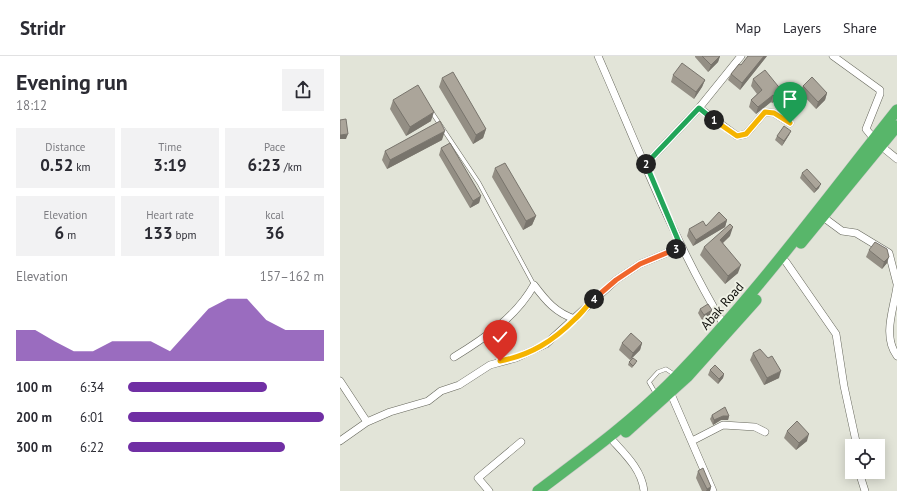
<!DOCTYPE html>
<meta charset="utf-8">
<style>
:root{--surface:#fff;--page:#f2f2f3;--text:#2b2b33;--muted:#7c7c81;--line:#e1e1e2;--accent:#702fa4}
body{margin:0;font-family:"PT Sans",sans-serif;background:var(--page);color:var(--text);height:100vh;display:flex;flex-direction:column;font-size:15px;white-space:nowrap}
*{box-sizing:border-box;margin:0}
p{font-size:13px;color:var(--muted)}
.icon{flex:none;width:22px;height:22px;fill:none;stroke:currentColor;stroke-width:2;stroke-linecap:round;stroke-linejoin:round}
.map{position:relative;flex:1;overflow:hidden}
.sheet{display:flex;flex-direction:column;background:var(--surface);width:340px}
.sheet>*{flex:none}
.fabs{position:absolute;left:505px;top:383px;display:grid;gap:8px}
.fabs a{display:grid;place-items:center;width:40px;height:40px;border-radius:0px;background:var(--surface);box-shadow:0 2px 10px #0003;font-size:20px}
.pin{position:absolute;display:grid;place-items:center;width:34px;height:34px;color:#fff;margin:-41px -17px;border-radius:50% 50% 50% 0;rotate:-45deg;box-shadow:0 0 4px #0007}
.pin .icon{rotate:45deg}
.km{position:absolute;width:20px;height:20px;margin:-10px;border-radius:50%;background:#222;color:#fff;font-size:11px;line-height:20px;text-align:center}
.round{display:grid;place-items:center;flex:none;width:42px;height:42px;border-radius:0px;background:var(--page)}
.headline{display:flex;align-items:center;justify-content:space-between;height:68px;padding:0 16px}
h1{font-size:22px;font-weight:600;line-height:30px}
.metrics{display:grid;grid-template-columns:repeat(3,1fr);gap:6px;height:68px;padding:4px 16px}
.metrics div{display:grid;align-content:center;border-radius:0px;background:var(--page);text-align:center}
.metrics b{font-size:17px;font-weight:600}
.metrics small{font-size:11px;font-weight:400}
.metrics p{font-size:11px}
.chart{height:112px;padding:8px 16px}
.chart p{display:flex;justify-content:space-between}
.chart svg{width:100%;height:72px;margin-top:4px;fill:var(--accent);opacity:.7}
ul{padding:0 16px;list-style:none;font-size:13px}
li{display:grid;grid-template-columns:64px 48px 1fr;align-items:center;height:30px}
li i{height:10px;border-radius:5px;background:var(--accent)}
header{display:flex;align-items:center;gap:24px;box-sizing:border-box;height:56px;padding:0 20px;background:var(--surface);border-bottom:1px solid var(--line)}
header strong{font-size:19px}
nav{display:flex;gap:22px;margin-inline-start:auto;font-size:14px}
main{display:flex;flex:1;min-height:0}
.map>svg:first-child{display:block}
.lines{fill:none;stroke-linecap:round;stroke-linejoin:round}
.service-casing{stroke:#65665b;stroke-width:4.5}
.minor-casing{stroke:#65665b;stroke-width:8}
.trunk-casing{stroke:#c5c5c4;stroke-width:12}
.service{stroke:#fff;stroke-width:3.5}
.minor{stroke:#fff;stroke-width:7}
.trunk{stroke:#58b66a;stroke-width:11}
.wall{fill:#938e84}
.shaded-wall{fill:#78746c}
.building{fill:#aba59a;stroke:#78746c}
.split-1-casing{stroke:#fff;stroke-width:8}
.split-2-casing{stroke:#fff;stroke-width:8}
.split-3-casing{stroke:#fff;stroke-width:8}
.split-4-casing{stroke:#fff;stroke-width:8}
.split-5-casing{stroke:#fff;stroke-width:8}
.split-1{stroke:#f5b400;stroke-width:5}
.split-2{stroke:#22a559;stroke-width:5}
.split-3{stroke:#22a559;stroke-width:5}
.split-4{stroke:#f0652b;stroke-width:5}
.split-5{stroke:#f5b400;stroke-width:5}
.labels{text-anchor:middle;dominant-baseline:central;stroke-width:4;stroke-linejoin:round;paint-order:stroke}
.street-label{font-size:13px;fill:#0f0f0b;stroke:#eff1e5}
</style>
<header>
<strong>Stridr</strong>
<nav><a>Map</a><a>Layers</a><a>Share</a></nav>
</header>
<main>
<section class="sheet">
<div class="headline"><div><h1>Evening run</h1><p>18:12</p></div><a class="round"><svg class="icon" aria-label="share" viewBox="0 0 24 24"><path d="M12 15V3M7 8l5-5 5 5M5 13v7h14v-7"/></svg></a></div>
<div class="metrics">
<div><p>Distance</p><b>0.52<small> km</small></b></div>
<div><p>Time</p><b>3:19</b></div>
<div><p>Pace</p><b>6:23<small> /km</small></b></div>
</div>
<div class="metrics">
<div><p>Elevation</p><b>6<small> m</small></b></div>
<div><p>Heart rate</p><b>133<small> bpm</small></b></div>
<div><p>kcal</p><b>36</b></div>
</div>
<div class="chart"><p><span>Elevation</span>157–162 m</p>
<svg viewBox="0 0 160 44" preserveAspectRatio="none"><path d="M0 44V25L10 25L20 32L30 38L40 38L50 32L60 32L70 32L80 38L90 25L100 12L110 6L120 6L130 19L140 25L150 25L160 25V44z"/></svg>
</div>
<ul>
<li><b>100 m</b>6:34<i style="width:71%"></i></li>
<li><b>200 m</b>6:01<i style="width:100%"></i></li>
<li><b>300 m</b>6:22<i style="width:80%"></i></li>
</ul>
</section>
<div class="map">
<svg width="557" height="435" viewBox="0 0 557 435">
<rect width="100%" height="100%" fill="#e2e4d8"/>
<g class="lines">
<defs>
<path id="service" d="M91,55L139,127L194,229
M316,338L309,326L318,316L326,313L335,319"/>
<path id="minor" d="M258,0C298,91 333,184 384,269
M493,0L540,34V38L526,73L534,83
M359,52L397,80L406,78L425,56L434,57L450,67
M541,90L557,103
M305,109L359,52L401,0
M483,161L502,175L516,177L549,197L557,228
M446,206L496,278L504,330L517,390
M557,230C554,253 542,279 557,300
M114,301C145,282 176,261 194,229C206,245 216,257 235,263
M0,325L27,366
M331,338L373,435
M0,385L27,366L50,356L88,345L101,335L119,329L150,309L176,302L206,288L276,224L300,208L341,191
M352,385L383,369L415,371L425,376
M274,386C287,400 302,415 304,435
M519,416L525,435
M149,435L138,422L181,386"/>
<path id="trunk" d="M461,187L557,70
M286,376L347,321L416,244
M198,435C243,401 289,368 329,328C413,243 483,147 557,54"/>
</defs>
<!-- service casing -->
<use href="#service" class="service-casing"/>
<!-- minor casing -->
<use href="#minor" class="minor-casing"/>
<!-- trunk casing -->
<use href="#trunk" class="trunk-casing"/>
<!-- service -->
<use href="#service" class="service"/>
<!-- minor -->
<use href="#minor" class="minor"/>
<!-- trunk -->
<use href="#trunk" class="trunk"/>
</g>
<!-- wall -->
<path class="wall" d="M355,0H380L378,6L368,16L355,1Z
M427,0L400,34L388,24L391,18L401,9Z
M333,19L365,24L362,31L354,43L331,26Z
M102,22L146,73L143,82L133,88L99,31Z
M413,23L442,35L440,41L432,47L431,46L416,58L409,51L411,44L417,38L411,30Z
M463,30L487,37L485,44L476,53L460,36Z
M53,44L91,65L66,80L50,53Z
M451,75L449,79L442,90L435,84L437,80Z
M102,84L47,113L42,104L45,95Z
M101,92L141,140L139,147L130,152L99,99Z
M155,112L196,160L192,169L183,174L152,121Z
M462,117L479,132L474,137L460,122Z
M387,164L385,171L353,190L347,180L349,173Z
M390,180L383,187L398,217L385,228L360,199L364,191Z
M529,194L547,207L542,213L526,201Z
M360,253L372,254L370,259L362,264L358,257Z
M282,287H302L300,294L290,304L279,294Z
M413,297L439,322L424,329L410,304Z
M289,306L296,307L292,312L288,309Z
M370,314L384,318L383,322L378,328L368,319Z
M372,359L389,360L388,364H381L373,369L370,363Z
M447,375L467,385L456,394L444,382Z
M358,415L371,431L370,435H362L356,422Z"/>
<!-- shaded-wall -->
<path class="shaded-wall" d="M380,0L378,6L368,16L371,9Z
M424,0H427L400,34L402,27Z
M365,24L362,31L354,43L356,36Z
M442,35L440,41L432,47L435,41Z
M487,37L485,44L476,53L478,46Z
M433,39L431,46L416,58L418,51Z
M94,56L91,65L66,80L70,71Z
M146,73L143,82L133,88L136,79Z
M105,75L102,84L47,113L50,104Z
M451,75L449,79L442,90L444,85Z
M8,78L6,83H0V79Z
M481,128L479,132L474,137L476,133Z
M141,140L139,147L130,152L133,145Z
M196,160L192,169L183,174L186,165Z
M387,164L385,171L353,190L356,184Z
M393,171L390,180L377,192L380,184Z
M549,201L547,207L542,213L544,206Z
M401,209L398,217L385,228L388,220Z
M372,254L370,259L362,264L364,259Z
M302,287L300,294L290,304L293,297Z
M441,315L439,322L424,329L427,322Z
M384,318L383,322L378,328L379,323Z
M383,360H389L388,364H381L373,369L374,364Z
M469,378L467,385L456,394L459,387Z
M371,431L370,435H366L367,433Z"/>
<!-- building -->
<path class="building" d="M362,0H380L371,9Z
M408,0H424L402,27L391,18L399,8L401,9Z
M342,7L365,24L356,36L333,19Z
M425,14L442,35L435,41L433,39L418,51L411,44L422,34L413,23Z
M113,16L146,73L136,79L102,22Z
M472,21L487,37L478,46L463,30Z
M78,29L94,56L70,71L53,44Z
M6,63L8,78L0,79V64Z
M100,65L105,75L50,104L45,95Z
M444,70L451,75L444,85L437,80Z
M110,87L141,140L133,145L101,92Z
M165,107L196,160L186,165L155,112Z
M467,113L481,128L476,133L462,117Z
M379,156L387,164L356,184L349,173L363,165L366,170Z
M390,168L393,171L380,184L401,209L388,220L364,191Z
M535,186L547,193L549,201L544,206L529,194Z
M368,248L372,254L364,259L360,253Z
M291,277L302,287L293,297L282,287Z
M420,293L428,302L432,300L441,315L427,322L413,297Z
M293,302L297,305L293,310L289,306Z
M375,309L384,318L379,323L370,314Z
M385,351L389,360H383L374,364L372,359Z
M457,365L469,378L459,387L447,375Z
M363,412L371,431L367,433L358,415Z"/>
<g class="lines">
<defs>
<path id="split-1" d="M374,64L397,80L406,78L425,56L434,57L450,67"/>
<path id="split-2" d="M306,108L359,52L374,64"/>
<path id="split-3" d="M306,108L341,191L336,193"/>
<path id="split-4" d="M254,243L276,224L300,208L336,193"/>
<path id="split-5" d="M160,305C191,299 213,285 235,263C242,257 247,249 254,243"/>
</defs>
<!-- split-1 casing -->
<use href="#split-1" class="split-1-casing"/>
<!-- split-2 casing -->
<use href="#split-2" class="split-2-casing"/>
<!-- split-3 casing -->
<use href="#split-3" class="split-3-casing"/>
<!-- split-4 casing -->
<use href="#split-4" class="split-4-casing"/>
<!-- split-5 casing -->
<use href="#split-5" class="split-5-casing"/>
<!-- split-1 -->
<use href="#split-1" class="split-1"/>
<!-- split-2 -->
<use href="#split-2" class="split-2"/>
<!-- split-3 -->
<use href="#split-3" class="split-3"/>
<!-- split-4 -->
<use href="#split-4" class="split-4"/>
<!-- split-5 -->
<use href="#split-5" class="split-5"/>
</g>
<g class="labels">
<!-- street labels -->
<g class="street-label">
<text transform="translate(382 250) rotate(-49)">Abak Road</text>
</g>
</g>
</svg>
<div class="fabs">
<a><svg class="icon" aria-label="locate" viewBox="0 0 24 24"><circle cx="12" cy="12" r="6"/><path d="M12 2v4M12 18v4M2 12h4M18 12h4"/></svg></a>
</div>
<div class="pin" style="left:450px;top:67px;background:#1e9e55"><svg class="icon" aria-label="arrive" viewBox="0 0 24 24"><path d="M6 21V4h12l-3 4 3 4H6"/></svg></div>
<div class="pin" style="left:160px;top:305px;background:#d93025"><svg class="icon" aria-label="check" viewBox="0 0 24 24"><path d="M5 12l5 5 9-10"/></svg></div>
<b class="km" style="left:374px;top:64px">1</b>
<b class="km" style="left:306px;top:108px">2</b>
<b class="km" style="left:336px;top:193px">3</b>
<b class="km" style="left:254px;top:243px">4</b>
</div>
</main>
